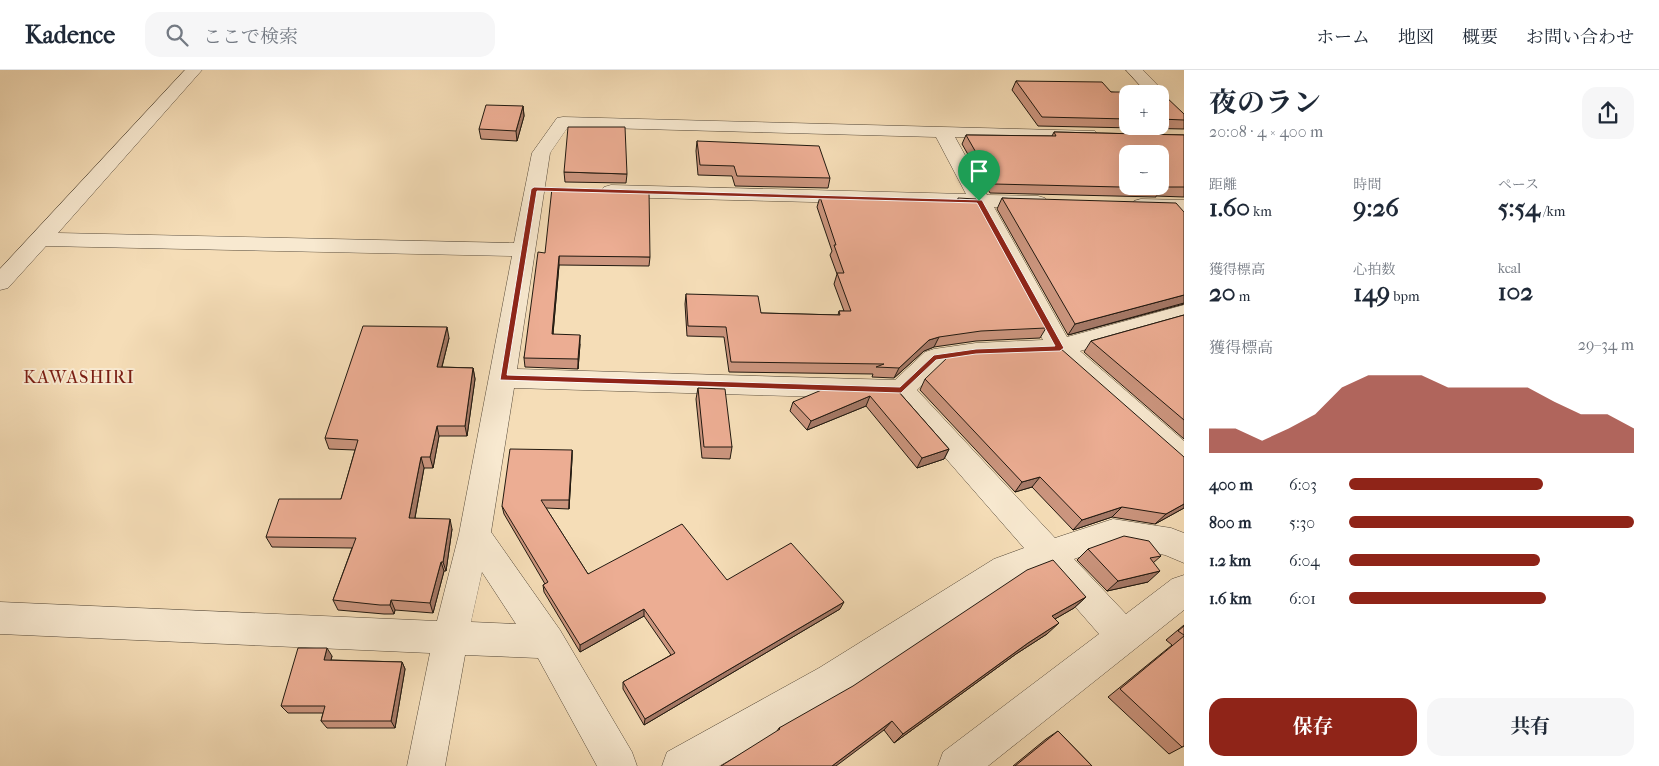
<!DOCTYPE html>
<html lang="ja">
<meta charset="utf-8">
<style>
:root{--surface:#fff;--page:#f6f6f7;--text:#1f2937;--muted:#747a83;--line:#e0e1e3;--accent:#8f2418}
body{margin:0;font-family:"IM FELL French Canon","Noto Serif JP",serif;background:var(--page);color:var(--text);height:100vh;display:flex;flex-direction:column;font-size:19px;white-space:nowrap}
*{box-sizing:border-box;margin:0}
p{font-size:16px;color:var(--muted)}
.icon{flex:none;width:28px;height:28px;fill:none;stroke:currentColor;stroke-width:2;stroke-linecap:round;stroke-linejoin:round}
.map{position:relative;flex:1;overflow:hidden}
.side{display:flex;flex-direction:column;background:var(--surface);width:475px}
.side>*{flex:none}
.buttons{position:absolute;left:1119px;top:15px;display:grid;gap:10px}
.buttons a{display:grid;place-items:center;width:50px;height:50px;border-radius:10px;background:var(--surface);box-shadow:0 5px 20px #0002;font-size:25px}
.pin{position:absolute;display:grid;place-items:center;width:42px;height:42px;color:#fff;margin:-51px -21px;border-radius:50% 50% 50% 0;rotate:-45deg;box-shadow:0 0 5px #0007}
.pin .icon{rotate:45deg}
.round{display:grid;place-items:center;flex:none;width:52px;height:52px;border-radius:15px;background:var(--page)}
.summary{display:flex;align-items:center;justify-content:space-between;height:85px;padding:0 25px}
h1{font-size:28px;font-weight:700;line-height:38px}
.figures{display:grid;grid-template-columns:repeat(3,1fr);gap:8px;height:85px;padding:5px 25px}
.figures div{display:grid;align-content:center}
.figures b{font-size:25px;font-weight:700}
.figures small{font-size:14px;font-weight:400}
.figures p{font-size:14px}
.chart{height:140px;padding:10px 25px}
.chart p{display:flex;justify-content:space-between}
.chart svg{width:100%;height:90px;margin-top:5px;fill:var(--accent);opacity:.7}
.button{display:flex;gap:10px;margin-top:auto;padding:10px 25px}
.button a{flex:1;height:58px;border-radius:15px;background:var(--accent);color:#fff;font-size:20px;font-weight:700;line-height:58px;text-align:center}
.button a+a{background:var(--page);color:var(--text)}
ul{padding:0 25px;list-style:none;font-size:16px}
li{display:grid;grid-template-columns:80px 60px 1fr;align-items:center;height:38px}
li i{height:12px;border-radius:6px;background:var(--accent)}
header{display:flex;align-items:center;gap:30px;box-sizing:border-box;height:70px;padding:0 25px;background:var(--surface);border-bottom:1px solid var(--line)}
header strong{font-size:24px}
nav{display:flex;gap:28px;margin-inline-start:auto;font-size:18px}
.search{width:350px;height:45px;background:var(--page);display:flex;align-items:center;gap:12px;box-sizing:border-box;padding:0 18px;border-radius:15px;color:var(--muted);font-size:19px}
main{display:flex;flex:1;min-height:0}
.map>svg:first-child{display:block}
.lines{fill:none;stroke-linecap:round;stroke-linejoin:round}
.minor-casing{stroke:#564a3a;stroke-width:1}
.minor{fill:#f8e9d0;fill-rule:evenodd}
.wall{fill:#cb957e;stroke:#211910}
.shaded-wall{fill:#a57967;stroke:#211910}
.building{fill:#ecad93;stroke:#211910;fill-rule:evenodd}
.route{fill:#8f2418;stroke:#fff;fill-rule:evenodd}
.labels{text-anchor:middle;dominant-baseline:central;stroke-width:4;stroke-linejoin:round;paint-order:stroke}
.quarter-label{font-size:18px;letter-spacing:1px;fill:#7a1f14;stroke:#f8e9d0}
</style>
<header>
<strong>Kadence</strong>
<div class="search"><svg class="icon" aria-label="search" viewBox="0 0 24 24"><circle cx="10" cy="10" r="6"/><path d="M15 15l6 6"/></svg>ここで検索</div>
<nav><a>ホーム</a><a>地図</a><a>概要</a><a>お問い合わせ</a></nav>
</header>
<main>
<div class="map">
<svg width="1184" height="696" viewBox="0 0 1184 696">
<rect width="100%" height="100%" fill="#f5ddb7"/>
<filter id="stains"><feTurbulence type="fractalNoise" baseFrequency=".004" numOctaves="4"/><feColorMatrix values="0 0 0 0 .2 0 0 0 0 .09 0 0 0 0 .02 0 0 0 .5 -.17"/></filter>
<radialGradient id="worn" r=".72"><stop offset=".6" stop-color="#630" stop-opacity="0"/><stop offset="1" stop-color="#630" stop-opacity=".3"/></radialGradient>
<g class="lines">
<defs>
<path id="minor" d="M185,0H202L58,163L514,173L532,83L557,48L563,47L1095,61L1098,65L1095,69L1089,70L955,67L987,125L1038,126L1045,128L1048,132L1045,136L1038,138L994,137L1067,267L1184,235V251L1080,281L1184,371V399L1174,396L1054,287L976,291L942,296L917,320L1055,468L1113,449L1171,458L1184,463V493L1165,485L1113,475L1074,489L1126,544L1172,509L1184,505V540L988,696H938L943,682L1099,564L1043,500L1016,510L845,624L719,696H662L667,682L819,598L994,489L1024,478L894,329L514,318L491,462L560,560L632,682L637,696H597L538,588L465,585L445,696H407L430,583L0,564V532L437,551L459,464L512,186L46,176L8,218L0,220V199ZM568,57L936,67L966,124L611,115L604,117L601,121L604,125L611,127L973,136L1043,270L976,273L934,279L925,282L895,310L517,299L550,83ZM482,502L516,554L471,552Z
M1126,0H1143L1166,24L1164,28L1160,29V24H1148Z
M1141,129L1184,130V142L1134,139L1131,135L1134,131Z"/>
</defs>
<!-- minor casing -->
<use href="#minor" class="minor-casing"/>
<!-- minor -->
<use href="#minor" class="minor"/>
</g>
<!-- wall -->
<path class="wall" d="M1016,11L1128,24V56H1160V25L1184,44V59L1038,56L1012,20Z
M523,36L524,46L517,71L481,69L479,59Z
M1054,62L1184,65V127L1156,126V127L990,123L962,74L966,65L1052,66Z
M697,71L830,108L828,118L735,116L732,106L698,105L696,81Z
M564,102L627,104L626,113L565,112Z
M820,127L957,132L958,128L1046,258L1040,268L976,271L934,277L924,281L894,308L872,307L873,304L729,302L724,267L687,266L685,234L686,224L761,243L838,245L839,241H844L834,214L837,204L830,185L832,181L817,137Z
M1002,128L1184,142V234L1068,265L997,139Z
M545,183L650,187L649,196L559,195L553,264L580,274L578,299L525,297L524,288Z
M1184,245V369L1084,282L1091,271Z
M449,268L442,297L473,298L475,309L467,366H439L433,398H424L415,448L452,459L446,501H444L433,543L395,540L394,544H384L338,540L333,530L352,478L272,477L266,467L341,429L355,380L329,379L325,368Z
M925,309L1183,387L1184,438L1155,454L1112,447L1073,460L1032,417L1015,422L920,320Z
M698,318L732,377L730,389L702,388L696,329Z
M898,321L949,379L944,389L917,398L866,336L807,360L790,341L793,332Z
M572,380V389L569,439L546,438L588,504L727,510L840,539L644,655L623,619V612L671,585L644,546L580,582L544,522L543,515L545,514L504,444L502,436Z
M1088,479L1161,486L1153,493L1148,512L1107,521L1077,490Z
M1086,527L1074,538L1055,549L1047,564L1016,584L894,673L884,660L777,661L779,658Z
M1184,555V676L1169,684L1108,627L1172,575L1166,570Z
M332,586L331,590L402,592L405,599L395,658H327L321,651L323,643H288L281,636Z
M1058,661L1092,696H1013L1046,669Z"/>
<!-- shaded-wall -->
<path class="shaded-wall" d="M523,36L524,46L517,71L516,61Z
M559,186V195L552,274V264Z
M1184,225V233L1068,265L1075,254Z
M447,257L449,268L439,308L437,297Z
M580,265V274L578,299V289Z
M939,267L934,277L924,281L894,308L899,298L929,270Z
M473,298L475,309L467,366L465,356Z
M870,326L866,336L807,360L811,351Z
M437,356L439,366L433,398L430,387Z
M949,379L944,389L917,398L922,388Z
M572,380V389L569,439V430Z
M421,387L424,398L413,458L409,448Z
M1040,407L1032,417L1015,422L1022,412Z
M1184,434V438L1155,454L1166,444Z
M1122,437L1112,447L1073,460L1082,450Z
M450,449L452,459L446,501L443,492Z
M441,492L444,501L433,543L430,533Z
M1160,501L1148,512L1107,521L1118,511Z
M1086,527L1074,538L1041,557L1052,546Z
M391,530L395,540L394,544L390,535Z
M844,532L840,539L644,655L645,649Z
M644,539V546L580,582V575Z
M1059,553L1047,564L1016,584L894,673L903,664L1028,573Z
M327,578L332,586L329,598L324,590Z
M402,592L405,599L395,658L391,651Z
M892,651L884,660L836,696H832Z"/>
<!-- building -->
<path class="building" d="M1016,11L1102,12L1111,22H1126L1128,24V49L1042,47Z
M1160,25H1164L1184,44V50L1160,49Z
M486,35L523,36L516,61L479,59Z
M568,57H625L627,104L564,102Z
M1054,62L1184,65V117H1161L1162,118L994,114L966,65L1056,66ZM1128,84H1160V116H1128Z
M697,71L819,76L830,108L737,106L734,96L700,95Z
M552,118L649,121L650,187L559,186L552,264L580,265L578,289L524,288L538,182L545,183Z
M820,127L960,132L958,128L976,129L1046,258L981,261L939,267L929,270L899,298L876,297L884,294L731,292L726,257L688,256L686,224L758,226L761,243L840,245L839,241H851L837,203H844L834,175H836Z
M1002,128L1176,133L1184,142V225L1075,254Z
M1184,245V350L1091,271Z
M363,256L447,257L437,297L473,298L465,356H437L430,387H421L409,448L450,449L443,492H441L430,533L391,530L390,535H380L333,530L356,468L266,467L279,429H341L358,370L325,368Z
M1060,278L1184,387V434L1166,444L1122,437L1082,450L1040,407L1022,412L925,309L948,287L982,282Z
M698,318L725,319L732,377H704Z
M824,319L898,321L949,379L922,388L870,326L811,351L793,332Z
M510,379L572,380L569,430H541L588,504L682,454L727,510L791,473L844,532L645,649L623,612L675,583L644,539L580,575L543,515L548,512L502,436Z
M1124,466L1149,471L1161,486L1150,488L1160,501L1118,511L1088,479Z
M1053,490L1086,527L1052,546L1059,553L1028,573L903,664L892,651L832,696H721L780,659L779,658L853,616L1027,500Z
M1184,556V565L1178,561Z
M1184,566V676L1182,677L1120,619Z
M298,578H327L324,590L402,592L391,651H321L325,636H281Z
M1058,661L1092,696H1015Z"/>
<!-- route -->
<path class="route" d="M534,117L982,130L1064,278L1060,281L976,284L936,290L901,323L500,310L531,119ZM537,121L977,133L1055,276L976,279L934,285L900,317L507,305Z"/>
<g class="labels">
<!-- quarter labels -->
<g class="quarter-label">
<text x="79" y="307">KAWASHIRI</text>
</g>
</g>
<rect width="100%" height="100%" filter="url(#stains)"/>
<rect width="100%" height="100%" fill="url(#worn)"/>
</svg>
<div class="buttons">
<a>+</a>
<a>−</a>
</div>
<div class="pin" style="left:979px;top:131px;background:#1e9e55"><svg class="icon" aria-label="arrive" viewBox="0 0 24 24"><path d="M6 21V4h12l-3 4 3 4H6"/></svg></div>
</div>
<section class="side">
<div class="summary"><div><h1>夜のラン</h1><p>20:08 · 4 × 400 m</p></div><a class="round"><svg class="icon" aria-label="share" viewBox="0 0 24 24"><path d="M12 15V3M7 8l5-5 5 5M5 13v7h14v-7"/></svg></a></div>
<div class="figures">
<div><p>距離</p><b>1.60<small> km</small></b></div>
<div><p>時間</p><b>9:26</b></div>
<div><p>ペース</p><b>5:54<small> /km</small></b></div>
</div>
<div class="figures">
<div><p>獲得標高</p><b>20<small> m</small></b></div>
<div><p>心拍数</p><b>149<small> bpm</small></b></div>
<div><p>kcal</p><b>102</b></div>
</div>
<div class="chart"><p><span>獲得標高</span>29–34 m</p>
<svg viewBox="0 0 160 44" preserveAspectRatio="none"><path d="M0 44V32L10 32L20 38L30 32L40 25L50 12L60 6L70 6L80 6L90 12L100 12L110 12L120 12L130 19L140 25L150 25L160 32V44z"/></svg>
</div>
<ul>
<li><b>400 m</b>6:03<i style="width:68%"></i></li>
<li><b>800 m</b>5:30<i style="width:100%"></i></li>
<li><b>1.2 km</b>6:04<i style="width:67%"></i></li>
<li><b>1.6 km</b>6:01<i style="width:69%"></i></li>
</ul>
<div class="button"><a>保存</a><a>共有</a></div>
</section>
</main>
